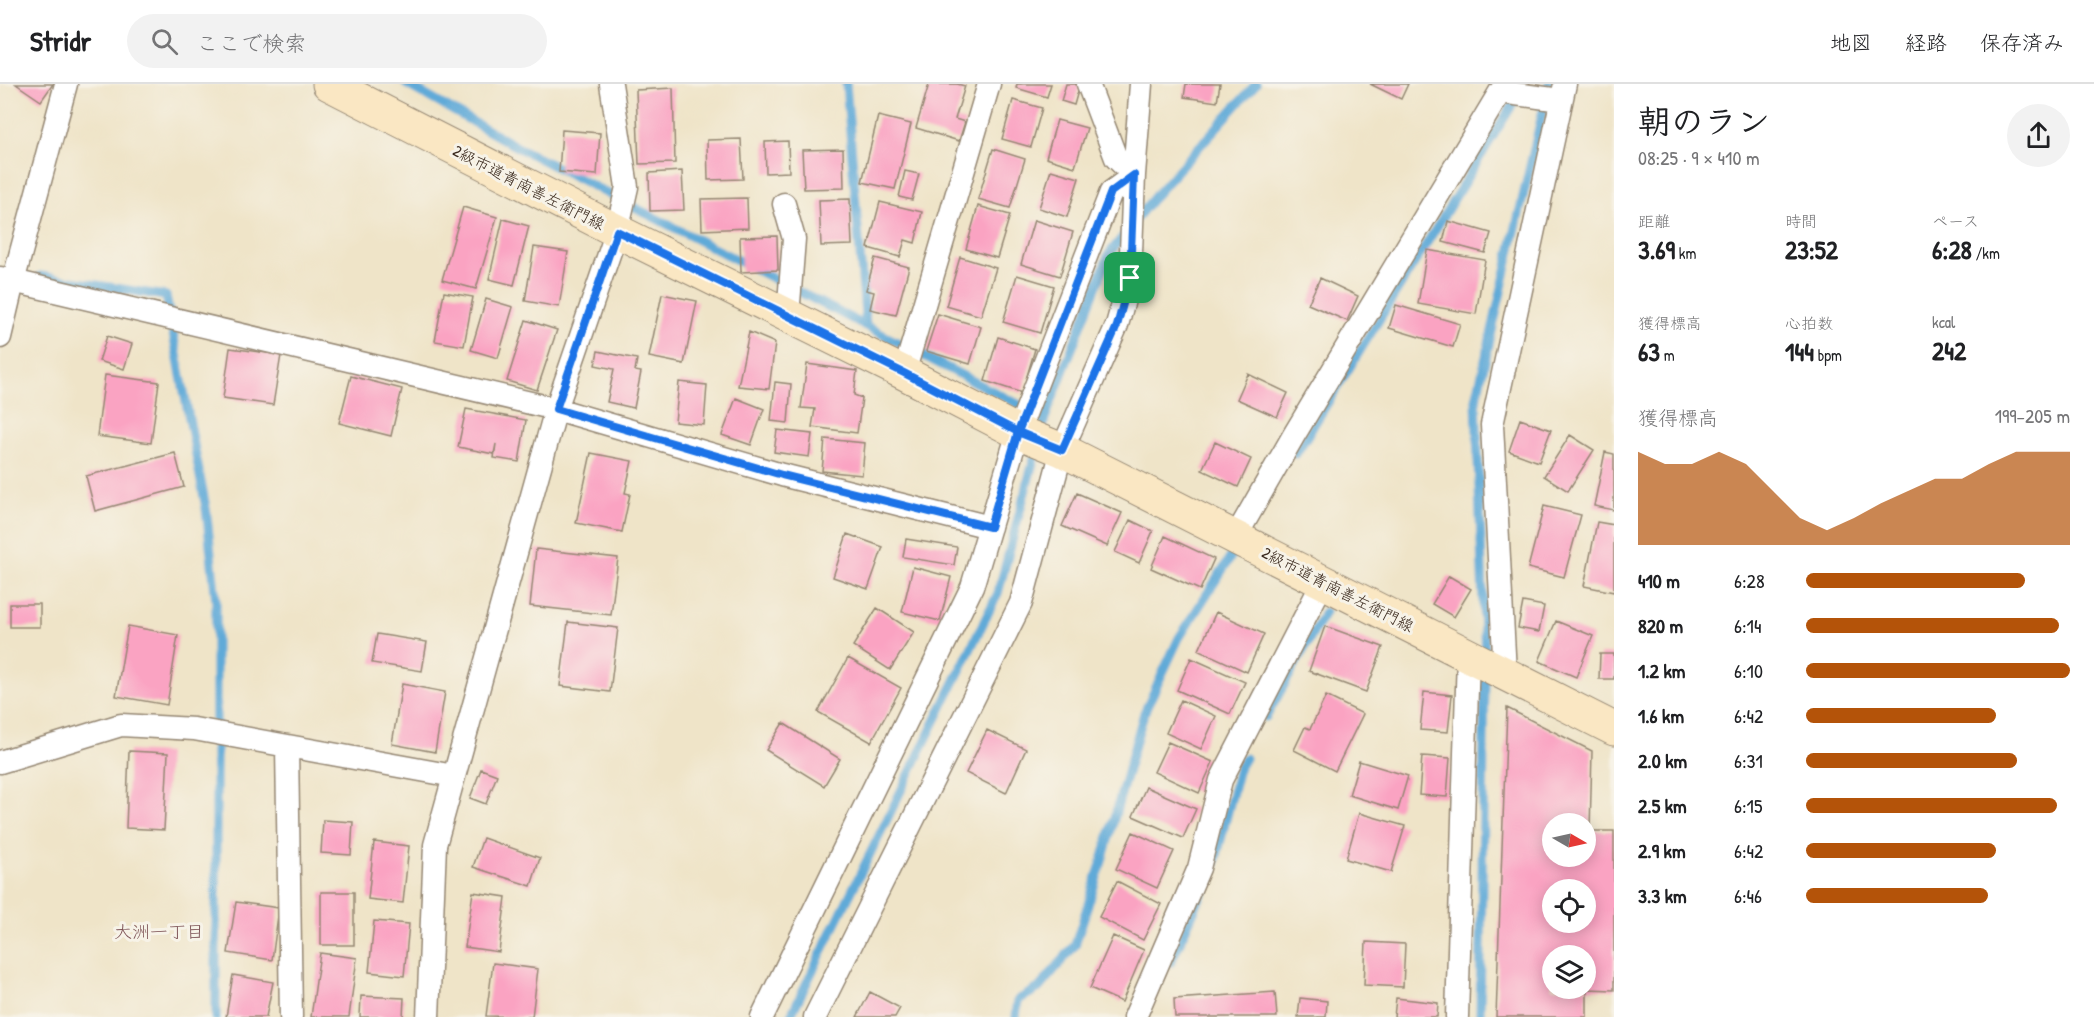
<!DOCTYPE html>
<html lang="ja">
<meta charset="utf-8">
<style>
:root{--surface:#fff;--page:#f2f2f2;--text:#202124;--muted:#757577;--line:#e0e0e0;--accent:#b45309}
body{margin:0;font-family:"Patrick Hand","Klee One",sans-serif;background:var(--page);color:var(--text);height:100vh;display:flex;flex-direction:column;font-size:22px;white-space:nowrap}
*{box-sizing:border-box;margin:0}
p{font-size:20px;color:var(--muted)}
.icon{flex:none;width:33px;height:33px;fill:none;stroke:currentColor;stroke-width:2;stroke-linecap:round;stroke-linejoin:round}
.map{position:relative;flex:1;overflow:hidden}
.sheet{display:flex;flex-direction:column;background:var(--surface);width:480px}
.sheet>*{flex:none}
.needle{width:39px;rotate:99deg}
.controls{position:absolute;left:1542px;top:729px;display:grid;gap:12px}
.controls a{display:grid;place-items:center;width:54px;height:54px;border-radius:50%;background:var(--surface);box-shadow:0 3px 15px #0003;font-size:30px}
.pin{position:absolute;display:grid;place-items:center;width:51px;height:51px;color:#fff;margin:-26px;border-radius:12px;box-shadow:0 3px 9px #0006}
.round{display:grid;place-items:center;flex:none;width:63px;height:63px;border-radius:32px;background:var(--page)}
.overview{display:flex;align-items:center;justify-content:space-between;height:102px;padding:0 24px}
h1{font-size:33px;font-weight:700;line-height:45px}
.figures{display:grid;grid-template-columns:repeat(3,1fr);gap:9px;height:102px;padding:6px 24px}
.figures div{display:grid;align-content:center}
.figures b{font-size:26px;font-weight:700}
.figures small{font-size:16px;font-weight:400}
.figures p{font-size:16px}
.chart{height:168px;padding:12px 24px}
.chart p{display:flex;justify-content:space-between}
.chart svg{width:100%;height:108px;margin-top:6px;fill:var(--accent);opacity:.7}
ul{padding:0 24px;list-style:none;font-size:20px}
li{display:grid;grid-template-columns:96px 72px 1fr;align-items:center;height:45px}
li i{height:15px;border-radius:8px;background:var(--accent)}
header{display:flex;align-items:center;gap:36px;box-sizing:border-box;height:84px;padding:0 30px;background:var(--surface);border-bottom:2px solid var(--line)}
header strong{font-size:28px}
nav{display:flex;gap:33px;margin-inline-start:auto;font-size:21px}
.search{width:420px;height:54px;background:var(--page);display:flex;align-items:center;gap:15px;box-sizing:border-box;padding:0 21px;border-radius:33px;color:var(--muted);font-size:22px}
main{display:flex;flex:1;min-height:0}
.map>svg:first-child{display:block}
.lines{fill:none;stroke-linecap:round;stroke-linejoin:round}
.stream{stroke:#60aad8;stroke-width:9}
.building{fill:#faa3c2;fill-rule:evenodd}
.street-casing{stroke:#958773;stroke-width:25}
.secondary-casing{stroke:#958773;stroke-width:35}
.street{stroke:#fff;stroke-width:22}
.secondary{stroke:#fae7c3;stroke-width:33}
.route-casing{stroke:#fff;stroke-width:12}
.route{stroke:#1a73e8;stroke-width:8}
.labels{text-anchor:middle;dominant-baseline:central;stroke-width:6;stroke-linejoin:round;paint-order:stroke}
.street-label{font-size:16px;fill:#3b2a1e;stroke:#f7f3e8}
.neighbourhood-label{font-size:18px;fill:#7e5457;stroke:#f7f3e8}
</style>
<header>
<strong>Stridr</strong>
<div class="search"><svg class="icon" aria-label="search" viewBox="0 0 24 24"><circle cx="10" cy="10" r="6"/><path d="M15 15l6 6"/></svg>ここで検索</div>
<nav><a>地図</a><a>経路</a><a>保存済み</a></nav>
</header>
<main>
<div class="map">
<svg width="1614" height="933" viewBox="0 0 1614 933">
<rect width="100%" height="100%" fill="#f7f3e8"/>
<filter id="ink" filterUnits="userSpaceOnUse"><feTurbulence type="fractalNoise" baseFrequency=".0167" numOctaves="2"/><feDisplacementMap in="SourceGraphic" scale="12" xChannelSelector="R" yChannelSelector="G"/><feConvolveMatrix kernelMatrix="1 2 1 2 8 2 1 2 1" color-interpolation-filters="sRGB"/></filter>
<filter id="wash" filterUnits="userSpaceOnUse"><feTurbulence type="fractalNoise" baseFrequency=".008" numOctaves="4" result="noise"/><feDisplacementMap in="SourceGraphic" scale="24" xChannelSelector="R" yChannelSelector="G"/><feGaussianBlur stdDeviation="1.35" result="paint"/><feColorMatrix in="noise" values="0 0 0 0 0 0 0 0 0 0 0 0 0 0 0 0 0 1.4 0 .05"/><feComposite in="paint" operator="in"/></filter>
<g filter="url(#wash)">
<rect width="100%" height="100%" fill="#efe4c8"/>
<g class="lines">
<!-- stream -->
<path class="stream" d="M406,0L517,63L1045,334
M846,0L866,242
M1136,135L1160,106L1256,0
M40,192L166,212L206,424L216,516V933
M1296,370L1513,20
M1485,571L1476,316L1549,0
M1266,633L1325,528
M1171,878L1214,783L1239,684L1245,674
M790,933L998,509L1045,334L1109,170L1128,146
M1016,933L1018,916L1039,904L1075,861L1102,777L1144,629L1179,554L1239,460
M1480,933L1485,588"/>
</g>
<g id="blocks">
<!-- building -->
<path class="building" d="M16,0H53L41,17Z
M929,0H957L965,2L955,35L965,38L959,57L916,44Z
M1017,0H1051L1047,13L1016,4Z
M1066,0H1080L1074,21L1061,17Z
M1186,0H1220L1217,18L1184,13Z
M1370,0H1408L1401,15Z
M673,4L675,79L639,80L636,6Z
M1013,16L1042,24L1031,63L1002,55Z
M878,32L911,40L895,105L862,98Z
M1057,36L1087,44L1075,83L1046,74Z
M562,46L600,49L597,91L559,88Z
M741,55L743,95L708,96L707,56Z
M788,57L789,88L766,89L765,58Z
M843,65L844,104L804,105L802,66Z
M993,65L1025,75L1010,124L978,115Z
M1051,86L1079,94L1067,133L1039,124Z
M682,87L684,126L650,127L649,89Z
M905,87L919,90L912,116L899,113Z
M747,114L748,144L702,146L701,115Z
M850,115L852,161L821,162L819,116Z
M880,118L922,128L915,159L905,156L900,173L868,164Z
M978,122L1010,131L997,174L966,165Z
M463,123L497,133L476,205L442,196Z
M503,135L529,142L514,201L489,195Z
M1034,136L1073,148L1060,192L1021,180Z
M1448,137L1491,149L1485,169L1443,158Z
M777,152L778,186L741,188L740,153Z
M534,163L568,168L559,223L525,217Z
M1427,166L1485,176L1476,230L1418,220Z
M960,173L996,184L981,232L946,222Z
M875,174L909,183L896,231L870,225L874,208L866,206Z
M1017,191L1054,202L1040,249L1003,238Z
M1320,194L1358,212L1347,237L1308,220Z
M444,208L473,213L464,262L435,257Z
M662,210L697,217L684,280L649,273Z
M486,215L513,223L498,274L471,266Z
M1396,221L1460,240L1453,263L1389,244Z
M938,230L981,243L970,280L926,267Z
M526,236L557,246L537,306L507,297Z
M749,248L775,259L769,305L738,302Z
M107,252L132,260L124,285L99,277Z
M998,253L1035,265L1022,309L985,297Z
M230,264L281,271L273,321L223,314Z
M598,267L637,275L635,287L641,288L634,324L607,318L614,285L595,281Z
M807,280L857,287L854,311L862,314L857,349L812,343L815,325L801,324Z
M1248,290L1288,309L1277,333L1237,315Z
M105,291L159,298L151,359L97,352Z
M351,292L402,305L391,352L339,339Z
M679,298L707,301L704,341L675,338Z
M775,298L791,300L788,339L771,337Z
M736,314L764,325L751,361L722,351Z
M466,325L526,336L519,378L494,374L496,360L494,370L458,363Z
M1520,335L1551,346L1539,378L1509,367Z
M777,346L812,350L809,373L774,368Z
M1570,351L1594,366L1568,407L1544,392Z
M825,355L865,359L862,391L822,387Z
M1215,358L1251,375L1238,403L1202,386Z
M1605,368L1614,370V426L1594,422Z
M175,369L184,403L95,427L86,392Z
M591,369L632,377L625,409L630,410L622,448L576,439Z
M1077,409L1122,429L1107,462L1062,442Z
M1544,422L1581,431L1564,493L1528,484Z
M1130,436L1153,447L1139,479L1115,468Z
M1597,438L1614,441V508L1584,502Z
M847,450L883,463L868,505L833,493Z
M1165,452L1214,475L1200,506L1151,484Z
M906,455L957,463L954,481L903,473Z
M536,465L618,474L611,531L530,522Z
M913,483L951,493L940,537L902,528Z
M1449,492L1471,505L1454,533L1432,520Z
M1523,518L1544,522L1539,548L1518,544Z
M10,520H40V543H10Z
M877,524L914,548L890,586L853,562Z
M1216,528L1264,550L1247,588L1199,566Z
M1556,537L1593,552L1576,593L1539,577Z
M568,538L618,544L610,608L560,602Z
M128,542L178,551L167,621L116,612Z
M1325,542L1383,563L1366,608L1309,587Z
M377,550L427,558L422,587L372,579Z
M1600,570H1614V595H1599Z
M848,574L901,604L871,658L818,628Z
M1191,574L1245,598L1230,630L1177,606Z
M402,600L445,608L435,668L392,660Z
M1424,608L1452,611L1448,648L1420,646Z
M1326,612L1363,630L1335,687L1294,666L1305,643L1310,645Z
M1181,616L1216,632L1201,665L1166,649Z
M1507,624L1592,667L1590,747H1614V906L1587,905V933H1496ZM1552,740H1586V772H1552ZM1552,806H1586V838H1552ZM1552,872H1586V904H1552Z
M783,639L840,675L824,702L766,666Z
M987,646L1026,665L1006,709L966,689Z
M1168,658L1213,678L1199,709L1154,688Z
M129,667L168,669L164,746L126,744Z
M1422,672L1450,674L1447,713L1419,711Z
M1359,677L1408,692L1398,726L1349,711Z
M481,685L497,691L486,720L470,714Z
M1146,703L1196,725L1183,754L1133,732Z
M1359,729L1405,742L1391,788L1346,775Z
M323,736L353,738L351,771L321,769Z
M1133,748L1174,767L1157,804L1116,785Z
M483,754L540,774L531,802L473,783Z
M374,758L409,762L403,819L368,815Z
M1117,797L1161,820L1143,856L1099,833Z
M321,808H354V861H321Z
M473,808L506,813L499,868L465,863Z
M236,818L279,824L272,876L228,869Z
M374,837L409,840L404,892L369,888Z
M1113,852L1144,866L1122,918L1090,904Z
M1366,858L1405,860L1403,903L1364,901Z
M320,869L357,874L349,933H311Z
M493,879L538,885L532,933L486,932Z
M233,891L273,898L266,933H226Z
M870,908L900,924L895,933H857Z
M1275,908L1277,933H1175L1174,915Z
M361,912L404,914L403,933H360Z
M1300,914L1327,917L1326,933H1298Z
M1396,914L1438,919L1437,933H1394Z"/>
</g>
</g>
<g filter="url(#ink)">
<use href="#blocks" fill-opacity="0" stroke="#958773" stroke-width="1.5"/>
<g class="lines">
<defs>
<path id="street" d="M784,120L794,155L788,232
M0,194L556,325L782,391L990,443
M0,253L13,198L66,0
M904,289L989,0
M1235,454L1294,351L1500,8L1561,16
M1505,589L1492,341L1565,0
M287,662L291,933
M0,678L121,641L194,645L454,692
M428,933L435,761L556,325L617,147L627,103L611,0
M762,933L972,503L1018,348L1111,108L1134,91L1116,74L1088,0
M815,933L1021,519L1062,366L1117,241L1130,194L1134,91L1141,0
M1135,933L1199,784L1221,696L1323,498
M1457,933L1468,571"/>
<path id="secondary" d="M329,0L617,147L904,289L1018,348L1062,366L1614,645"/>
</defs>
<!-- street casing -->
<use href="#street" class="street-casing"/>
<!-- secondary casing -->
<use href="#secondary" class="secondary-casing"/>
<!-- street -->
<use href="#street" class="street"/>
<!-- secondary -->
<use href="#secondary" class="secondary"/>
</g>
</g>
<g class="lines" filter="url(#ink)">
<defs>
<path id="route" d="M1130,194L1117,242L1062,366L1018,348L904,289L617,147L556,325L782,391L990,443L1018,348L1111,108L1134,91L1130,194"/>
</defs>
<!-- route casing -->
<use href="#route" class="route-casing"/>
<!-- route -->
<use href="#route" class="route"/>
</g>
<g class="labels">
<!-- street labels -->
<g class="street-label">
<text transform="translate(529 103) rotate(27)">2級市道青南善左衛門線</text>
<text transform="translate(1338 505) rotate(27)">2級市道青南善左衛門線</text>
</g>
<!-- neighbourhood labels -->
<g class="neighbourhood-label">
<text x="159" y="847">大洲一丁目</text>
</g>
</g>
</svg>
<div class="controls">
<a><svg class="needle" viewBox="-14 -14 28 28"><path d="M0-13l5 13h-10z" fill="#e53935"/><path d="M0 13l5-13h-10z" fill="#757577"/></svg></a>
<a><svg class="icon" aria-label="locate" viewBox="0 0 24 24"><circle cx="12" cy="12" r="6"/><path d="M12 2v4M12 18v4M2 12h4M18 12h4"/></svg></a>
<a><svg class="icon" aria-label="layers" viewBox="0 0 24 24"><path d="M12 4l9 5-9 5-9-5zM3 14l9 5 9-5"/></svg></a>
</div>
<div class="pin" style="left:1130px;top:194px;background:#1e9e55"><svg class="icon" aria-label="arrive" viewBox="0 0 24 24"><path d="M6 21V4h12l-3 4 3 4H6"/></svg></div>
</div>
<section class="sheet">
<div class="overview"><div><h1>朝のラン</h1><p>08:25 · 9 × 410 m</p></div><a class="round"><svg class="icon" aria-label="share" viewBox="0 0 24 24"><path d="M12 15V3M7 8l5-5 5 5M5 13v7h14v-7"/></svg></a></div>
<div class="figures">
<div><p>距離</p><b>3.69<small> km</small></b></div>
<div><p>時間</p><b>23:52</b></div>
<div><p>ペース</p><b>6:28<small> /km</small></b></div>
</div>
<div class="figures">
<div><p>獲得標高</p><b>63<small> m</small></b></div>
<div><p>心拍数</p><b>144<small> bpm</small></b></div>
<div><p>kcal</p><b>242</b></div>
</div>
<div class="chart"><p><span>獲得標高</span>199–205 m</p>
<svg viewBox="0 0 160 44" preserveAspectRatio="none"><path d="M0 44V6L10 11L20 11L30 6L40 11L50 22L60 33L70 38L80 33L90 27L100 22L110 17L120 17L130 11L140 6L150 6L160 6V44z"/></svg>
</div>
<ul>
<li><b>410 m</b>6:28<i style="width:83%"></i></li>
<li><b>820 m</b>6:14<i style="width:96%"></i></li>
<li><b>1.2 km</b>6:10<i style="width:100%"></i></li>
<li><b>1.6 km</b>6:42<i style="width:72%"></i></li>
<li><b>2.0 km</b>6:31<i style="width:80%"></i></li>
<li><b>2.5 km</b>6:15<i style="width:95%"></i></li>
<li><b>2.9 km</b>6:42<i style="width:72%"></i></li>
<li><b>3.3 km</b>6:46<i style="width:69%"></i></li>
</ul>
</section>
</main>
